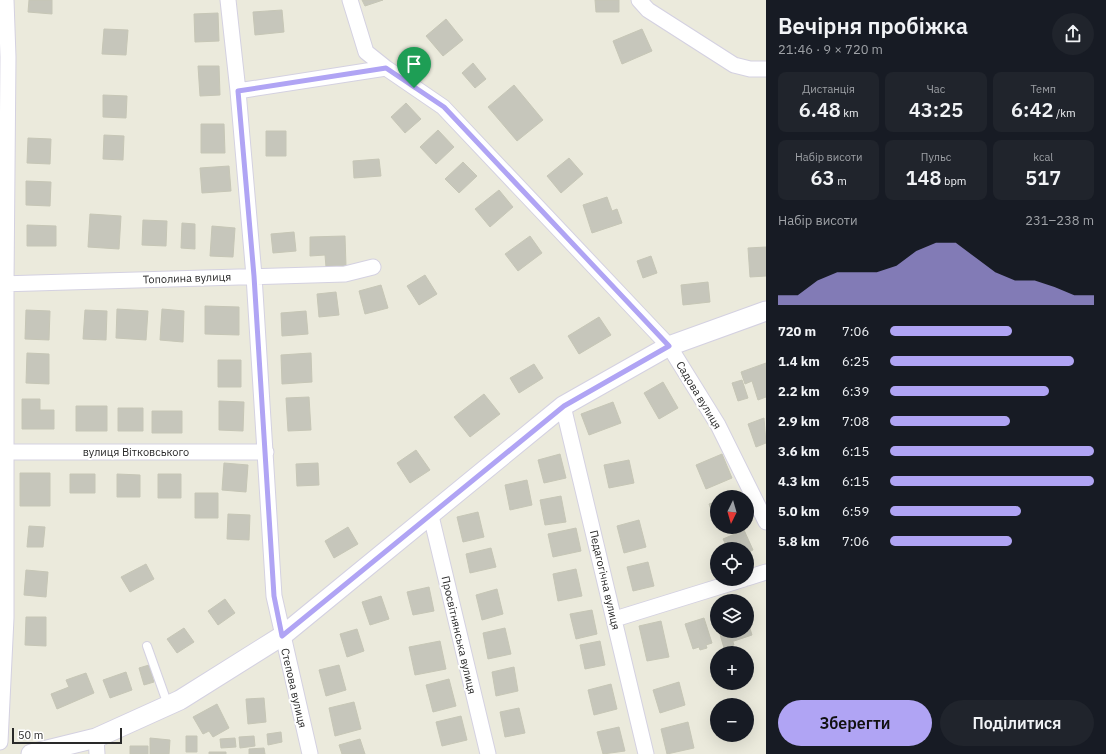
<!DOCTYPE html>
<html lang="uk">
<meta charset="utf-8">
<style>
:root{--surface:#171b24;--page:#20242c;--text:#f1f3f6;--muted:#9ea1a6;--accent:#b0a4f4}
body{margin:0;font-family:"IBM Plex Sans",sans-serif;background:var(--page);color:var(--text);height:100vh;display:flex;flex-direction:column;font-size:15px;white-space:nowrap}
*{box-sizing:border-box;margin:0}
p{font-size:13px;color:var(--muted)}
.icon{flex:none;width:22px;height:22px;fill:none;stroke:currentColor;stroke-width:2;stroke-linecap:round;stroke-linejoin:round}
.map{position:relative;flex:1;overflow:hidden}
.panel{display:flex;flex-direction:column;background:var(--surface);width:340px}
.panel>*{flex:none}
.needle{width:26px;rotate:185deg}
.tools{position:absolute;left:710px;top:490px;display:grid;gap:8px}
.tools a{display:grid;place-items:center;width:44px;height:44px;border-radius:50%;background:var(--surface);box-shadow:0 4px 16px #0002;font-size:20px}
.scale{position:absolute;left:12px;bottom:10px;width:110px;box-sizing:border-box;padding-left:4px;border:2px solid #292929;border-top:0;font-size:11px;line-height:14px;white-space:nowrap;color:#292929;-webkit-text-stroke:3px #fff;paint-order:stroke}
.pin{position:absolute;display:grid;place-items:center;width:34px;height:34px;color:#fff;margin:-41px -17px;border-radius:50% 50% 50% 0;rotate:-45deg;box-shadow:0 0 4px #0007}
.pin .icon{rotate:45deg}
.round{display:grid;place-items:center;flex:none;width:42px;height:42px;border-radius:21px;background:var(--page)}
.head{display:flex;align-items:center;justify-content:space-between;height:68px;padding:0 12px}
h1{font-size:22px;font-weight:600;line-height:30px}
.stats{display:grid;grid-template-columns:repeat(3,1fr);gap:6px;height:68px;padding:4px 12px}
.stats div{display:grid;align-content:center;border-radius:8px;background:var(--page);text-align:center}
.stats b{font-size:20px;font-weight:600}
.stats small{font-size:11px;font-weight:400}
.stats p{font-size:11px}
.chart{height:112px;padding:8px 12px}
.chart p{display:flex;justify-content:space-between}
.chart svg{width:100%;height:72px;margin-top:4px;fill:var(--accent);opacity:.7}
.button{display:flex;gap:8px;margin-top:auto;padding:8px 12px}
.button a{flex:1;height:46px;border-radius:24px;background:var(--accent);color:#111;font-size:16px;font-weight:600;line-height:46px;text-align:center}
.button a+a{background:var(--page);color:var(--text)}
ul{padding:0 12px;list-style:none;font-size:13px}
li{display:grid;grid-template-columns:64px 48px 1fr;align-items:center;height:30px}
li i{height:10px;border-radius:5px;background:var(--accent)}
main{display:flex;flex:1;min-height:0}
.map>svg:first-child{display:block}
.building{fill:#c6c6bb;stroke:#c6c6b6}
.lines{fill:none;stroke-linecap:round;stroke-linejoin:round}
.service-casing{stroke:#d4d1e1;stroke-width:10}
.minor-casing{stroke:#d4d1e1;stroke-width:17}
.tertiary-casing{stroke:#d4d1e1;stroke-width:21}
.service{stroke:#fff;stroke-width:8}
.minor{stroke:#fff;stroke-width:15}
.tertiary{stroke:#fff;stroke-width:19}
.route-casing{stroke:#fff;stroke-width:8}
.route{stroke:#b0a4f4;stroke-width:5}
.labels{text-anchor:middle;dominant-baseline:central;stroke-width:4;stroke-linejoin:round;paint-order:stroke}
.street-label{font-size:11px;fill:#292929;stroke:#fff}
</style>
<main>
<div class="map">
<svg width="766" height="754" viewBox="0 0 766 754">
<rect width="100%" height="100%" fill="#ebeadc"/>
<!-- building -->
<path class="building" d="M29,0H52V14L28,12Z
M362,0H383L365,6Z
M595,0H619V12H596Z
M282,10L284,32L255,35L253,12Z
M218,13L219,41L195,42L194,14Z
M446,19L463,40L443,56L426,36Z
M104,29L128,30L126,55L102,54Z
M642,29L652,51L622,64L613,41Z
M473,63L486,79L475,88L462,73Z
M198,66H219L220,95L200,96Z
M514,85L543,120L517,141L488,107Z
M103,95L127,96L126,118L103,117Z
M406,103L421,119L405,133L391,117Z
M201,124H224L225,153H201Z
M438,130L454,147L436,164L420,147Z
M266,131H286V156H266Z
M104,135L124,136L123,160L103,159Z
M28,138L51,139L50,164L27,163Z
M569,158L583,174L561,193L547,176Z
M379,159L381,176L354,178L353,161Z
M463,162L477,176L459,193L445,179Z
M229,166L231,191L202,193L200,168Z
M26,181L51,182L50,206L26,205Z
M499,190L513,207L490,227L475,209Z
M607,197L612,211L617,209L622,223L592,233L583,205Z
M90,214L121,216L119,249L88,247Z
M143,220L167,221L166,246L142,245Z
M182,223L195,224V249L181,248Z
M27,225L56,226V246H27Z
M212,226L235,228L233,257L210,256Z
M294,232L296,251L273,253L271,234Z
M345,236L346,266L326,267L325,255L310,256V237Z
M530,236L542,253L518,271L505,254Z
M766,247V276L750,277L748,248Z
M651,256L657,273L643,278L637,261Z
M425,275L437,294L419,305L407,286Z
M708,282L710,302L683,305L681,285Z
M381,285L388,308L365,314L359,291Z
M336,292L339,315L319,317L317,294Z
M205,306L239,307V335L205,334Z
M117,309L148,311L146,340L116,338Z
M162,309L184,311L183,342L160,340Z
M26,310L50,311L49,340L25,339Z
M85,310L107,311L106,340L83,339Z
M306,311L308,334L282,336L281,313Z
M599,317L611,335L579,354L568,336Z
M27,353L49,354V384L26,383Z
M311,353L312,382L282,384L281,355Z
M218,360H241V387H218Z
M766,363V397L758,400L752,381L745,384L741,372Z
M534,364L543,378L519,393L510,378Z
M742,380L748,398L738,401L732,383Z
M663,382L678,408L659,419L644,393Z
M484,394L500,414L470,437L454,417Z
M309,397L311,430L288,431L286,398Z
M22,399H40V410H54V429H22Z
M219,401L244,402L243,431L219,430Z
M613,402L621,423L589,435L581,414Z
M76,406H107V431H76Z
M118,408H143V431H118Z
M152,411H182V433H152Z
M764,418L766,443L756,447L748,424Z
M416,450L430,470L410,483L397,463Z
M560,454L566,478L544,483L538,460Z
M722,454L732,478L706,489L696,465Z
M629,460L634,483L609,488L604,465Z
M224,463L248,465L246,492L222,490Z
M318,463L319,485L297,486L296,464Z
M20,473H50V506H20Z
M70,474H95V493H70Z
M117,474L140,475V497H117Z
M158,474H181V498H158Z
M527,480L532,505L510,510L505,485Z
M195,493H218V518H195Z
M561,496L566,522L545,525L540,500Z
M717,501V526L709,504Z
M478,512L484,537L463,542L457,517Z
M228,514L250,515L249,540L227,539Z
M639,520L646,547L624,553L617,526Z
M29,526L45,527L43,547H27Z
M348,527L358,544L334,558L325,541Z
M576,528L581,551L553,557L548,534Z
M744,530L753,550L747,553V549H728L723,539Z
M491,548L496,567L470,573L466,554Z
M648,562L654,586L633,591L627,567Z
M146,564L154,579L130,592L121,577Z
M576,569L582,596L558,601L553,574Z
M26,570L48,572L46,597L24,595Z
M429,587L434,611L413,615L407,592Z
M497,589L503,614L482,620L476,595Z
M381,596L389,619L370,625L362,602Z
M225,599L235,613L218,625L208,611Z
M592,610L597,634L576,639L570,614Z
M26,617H46V646L25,645Z
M704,618L712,643L706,645L707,648L700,650L699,647L693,649L685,624Z
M747,619L752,635L731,642L728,631H747Z
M661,621L669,657L647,661L639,626Z
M184,628L194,642L177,653L167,639Z
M505,628L511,654L488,659L483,633Z
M357,629L364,651L347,657L340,634Z
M719,631H728L731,642H733L734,645L724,648Z
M440,641L446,669L415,675L409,647Z
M600,641L605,665L585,669L580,645Z
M149,665L154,682L144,685L139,668Z
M339,665L346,690L326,696L319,670Z
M514,667L518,691L496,696L492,672Z
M126,672L132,690L110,698L103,680Z
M86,673L94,693L57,709L51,694L69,687L66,680Z
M449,679L456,706L433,712L426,685Z
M679,682L685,705L660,713L653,690Z
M611,684L617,709L594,715L588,690Z
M264,698L266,722L248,724L246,699Z
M354,702L361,729L335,736L329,708Z
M217,704L229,728L213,737L209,731L203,734L193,717Z
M519,708L525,733L505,737L500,712Z
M461,716L467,740L442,746L436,722Z
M688,722L694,748L667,754L661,729Z
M619,727L625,751L603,754L597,732Z
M281,732L282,742L268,745L267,734Z
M186,736H197V752H186Z
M254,736L255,746L240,748L239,737Z
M150,738L170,740L169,754H150Z
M235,738L236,747L221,748L220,739Z
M360,739L365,754H342L339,745Z
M130,746H148V754H130Z
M264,748L265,754H249V749Z
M209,752H226V754H209Z"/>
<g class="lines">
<defs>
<path id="service" d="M147,646L168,705"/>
<path id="minor" d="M228,0L238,91L254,276L274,596L310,754
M350,0L366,52L386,68L443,107L669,346L718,425L766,522
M639,0L648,10L734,65L750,69H766
M238,91L386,68
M0,284L345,274L373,267
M563,406L646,754
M6,452H266
M431,516L488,754
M747,578L766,572
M615,619L744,579
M96,738L97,754
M0,742L6,618V283L8,57L6,0"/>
<path id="tertiary" d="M31,754L96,738L180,700L282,636L563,406L669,346L766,311"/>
</defs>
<!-- service casing -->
<use href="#service" class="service-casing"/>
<!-- minor casing -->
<use href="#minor" class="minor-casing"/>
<!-- tertiary casing -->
<use href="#tertiary" class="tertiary-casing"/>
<!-- service -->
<use href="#service" class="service"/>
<!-- minor -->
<use href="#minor" class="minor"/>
<!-- tertiary -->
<use href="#tertiary" class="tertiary"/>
</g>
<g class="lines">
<defs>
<path id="route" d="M386,68L444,107L669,346L564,406L282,636L274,596L254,276L238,91Z"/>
</defs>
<!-- route casing -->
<use href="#route" class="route-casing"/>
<!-- route -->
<use href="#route" class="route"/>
</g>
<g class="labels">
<!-- street labels -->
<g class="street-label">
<text transform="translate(187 278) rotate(-2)">Тополина вулиця</text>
<text transform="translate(699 395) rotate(59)">Садова вулиця</text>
<text x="136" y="452">вулиця Вітковського</text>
<text transform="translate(605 580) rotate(77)">Педагогічна вулиця</text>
<text transform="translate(459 635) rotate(77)">Просвітнянська вулиця</text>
<text transform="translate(294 688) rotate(77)">Степова вулиця</text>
</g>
</g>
</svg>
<div class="tools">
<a><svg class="needle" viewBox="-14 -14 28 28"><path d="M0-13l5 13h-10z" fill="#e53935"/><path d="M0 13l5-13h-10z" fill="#9ea1a6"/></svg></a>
<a><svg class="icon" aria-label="locate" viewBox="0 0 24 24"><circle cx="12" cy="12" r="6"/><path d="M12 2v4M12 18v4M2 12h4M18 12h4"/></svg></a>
<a><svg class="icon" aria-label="layers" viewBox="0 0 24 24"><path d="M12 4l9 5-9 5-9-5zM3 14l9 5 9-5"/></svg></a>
<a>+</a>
<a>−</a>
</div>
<div class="scale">50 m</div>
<div class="pin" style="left:414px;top:88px;background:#1e9e55"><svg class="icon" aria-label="arrive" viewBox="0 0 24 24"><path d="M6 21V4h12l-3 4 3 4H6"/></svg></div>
</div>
<section class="panel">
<div class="head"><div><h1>Вечірня пробіжка</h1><p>21:46 · 9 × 720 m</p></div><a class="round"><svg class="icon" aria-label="share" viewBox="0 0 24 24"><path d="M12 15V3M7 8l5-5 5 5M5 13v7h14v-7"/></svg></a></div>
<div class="stats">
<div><p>Дистанція</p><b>6.48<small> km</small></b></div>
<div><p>Час</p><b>43:25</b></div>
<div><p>Темп</p><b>6:42<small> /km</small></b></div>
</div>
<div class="stats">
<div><p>Набір висоти</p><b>63<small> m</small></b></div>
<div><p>Пульс</p><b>148<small> bpm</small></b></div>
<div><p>kcal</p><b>517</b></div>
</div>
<div class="chart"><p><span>Набір висоти</span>231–238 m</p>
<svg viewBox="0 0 160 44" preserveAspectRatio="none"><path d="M0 44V38L10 38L20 29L30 24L40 24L50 24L60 20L70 11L80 6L90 6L100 15L110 24L120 29L130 29L140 33L150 38L160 38V44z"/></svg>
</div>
<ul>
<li><b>720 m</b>7:06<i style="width:60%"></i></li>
<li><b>1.4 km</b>6:25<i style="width:90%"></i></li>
<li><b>2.2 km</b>6:39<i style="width:78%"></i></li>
<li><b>2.9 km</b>7:08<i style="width:59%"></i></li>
<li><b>3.6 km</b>6:15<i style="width:100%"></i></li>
<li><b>4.3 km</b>6:15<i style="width:100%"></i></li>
<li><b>5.0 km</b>6:59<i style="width:64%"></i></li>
<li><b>5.8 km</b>7:06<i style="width:60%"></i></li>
</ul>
<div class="button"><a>Зберегти</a><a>Поділитися</a></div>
</section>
</main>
